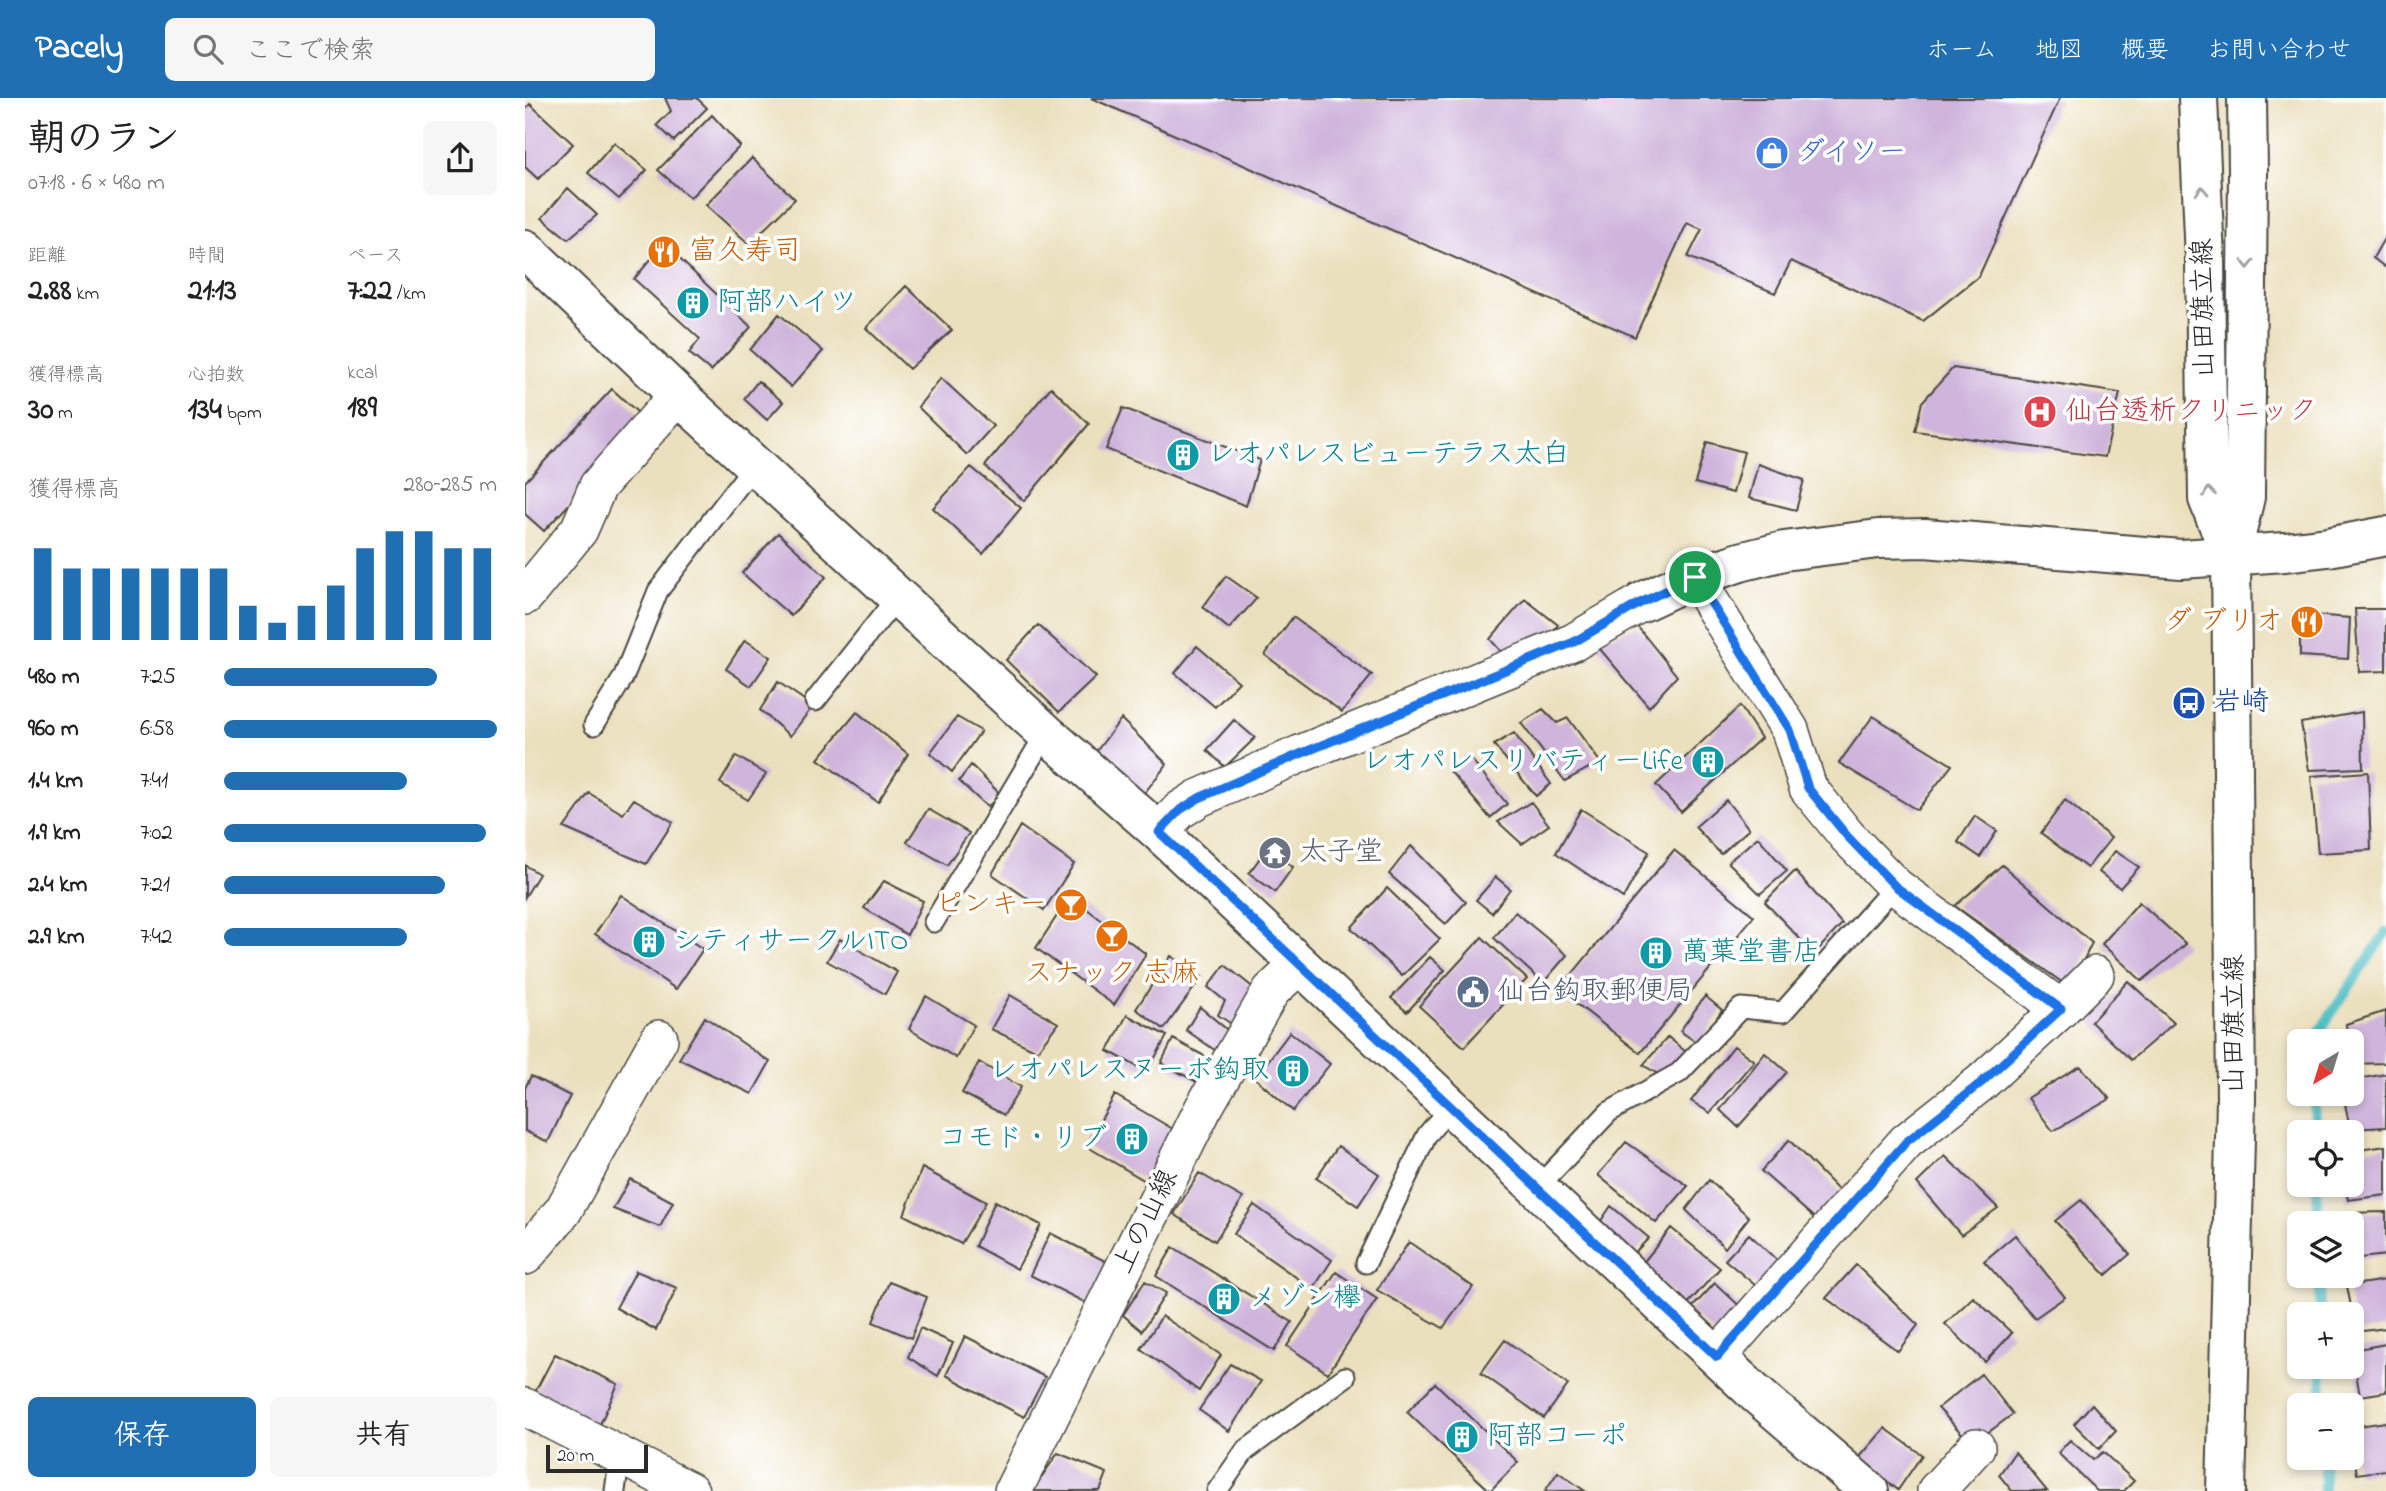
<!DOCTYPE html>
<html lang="ja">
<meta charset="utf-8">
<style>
:root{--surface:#fff;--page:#f6f6f6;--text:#222;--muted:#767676;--accent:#1f6fb2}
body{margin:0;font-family:"Indie Flower","Klee One",sans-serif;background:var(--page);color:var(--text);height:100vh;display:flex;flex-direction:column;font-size:26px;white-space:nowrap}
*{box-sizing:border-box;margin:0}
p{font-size:23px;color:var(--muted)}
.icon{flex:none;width:38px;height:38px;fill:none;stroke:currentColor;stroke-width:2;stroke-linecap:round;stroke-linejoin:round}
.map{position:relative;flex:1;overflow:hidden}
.sheet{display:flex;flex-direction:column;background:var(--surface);width:525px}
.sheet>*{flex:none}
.needle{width:46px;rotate:218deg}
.tools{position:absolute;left:1762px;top:931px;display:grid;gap:14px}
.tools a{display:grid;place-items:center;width:77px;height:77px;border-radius:10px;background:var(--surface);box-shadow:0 4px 10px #0003;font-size:35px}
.scale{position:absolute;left:21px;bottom:18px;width:102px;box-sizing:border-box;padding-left:7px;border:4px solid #2b2b2b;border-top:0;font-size:19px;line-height:24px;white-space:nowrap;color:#2b2b2b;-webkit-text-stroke:5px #fff;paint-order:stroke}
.pin{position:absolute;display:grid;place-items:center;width:60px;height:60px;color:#fff;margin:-30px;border:4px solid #fff;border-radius:50%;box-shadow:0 2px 7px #0007}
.round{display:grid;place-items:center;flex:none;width:74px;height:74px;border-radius:10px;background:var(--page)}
.head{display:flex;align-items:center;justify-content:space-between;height:119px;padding:0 28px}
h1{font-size:38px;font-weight:800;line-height:52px}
.figures{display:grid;grid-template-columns:repeat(3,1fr);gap:10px;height:119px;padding:7px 28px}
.figures div{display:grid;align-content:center}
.figures b{font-size:30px;font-weight:800}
.figures small{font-size:19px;font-weight:400}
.figures p{font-size:19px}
.chart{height:196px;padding:14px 28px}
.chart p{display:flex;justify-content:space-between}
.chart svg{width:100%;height:126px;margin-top:7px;stroke:var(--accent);stroke-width:6}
.button{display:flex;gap:14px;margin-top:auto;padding:14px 28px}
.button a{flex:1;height:80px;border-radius:10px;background:var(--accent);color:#fff;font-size:28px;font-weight:800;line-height:80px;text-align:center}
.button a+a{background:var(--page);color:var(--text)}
ul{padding:0 28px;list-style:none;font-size:23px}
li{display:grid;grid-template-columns:112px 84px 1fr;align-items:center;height:52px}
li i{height:18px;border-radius:9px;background:var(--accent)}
header{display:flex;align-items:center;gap:42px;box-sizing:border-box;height:98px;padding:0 35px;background:var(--accent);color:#fff}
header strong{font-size:33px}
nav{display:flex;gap:38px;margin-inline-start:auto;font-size:24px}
.search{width:490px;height:63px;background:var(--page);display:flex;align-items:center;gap:18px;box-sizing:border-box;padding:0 24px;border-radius:10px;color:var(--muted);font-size:26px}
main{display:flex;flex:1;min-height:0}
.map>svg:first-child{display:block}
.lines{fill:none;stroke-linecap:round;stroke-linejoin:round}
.stream{stroke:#4ebdc3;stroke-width:10}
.building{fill:#cfb4db}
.lane-casing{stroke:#484641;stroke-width:23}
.street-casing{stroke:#484641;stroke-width:40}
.secondary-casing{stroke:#484641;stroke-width:42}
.lane{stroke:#fff;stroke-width:19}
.street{stroke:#fff;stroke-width:37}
.secondary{stroke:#fff;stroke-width:38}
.oneway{stroke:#a0a0a0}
.route-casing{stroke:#fff;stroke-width:14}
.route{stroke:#1a73e8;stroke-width:9}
.labels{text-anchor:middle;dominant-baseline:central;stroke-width:7;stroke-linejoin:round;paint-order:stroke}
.shop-label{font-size:28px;fill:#366cbe;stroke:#fff;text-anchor:start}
.food-label{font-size:28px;fill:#c56008;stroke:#fff;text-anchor:end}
.culture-label{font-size:28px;fill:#0d838f;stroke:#fff;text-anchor:start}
.street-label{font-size:28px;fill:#2b2b2b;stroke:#fff}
.health-label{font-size:28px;fill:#be3a42;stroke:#fff;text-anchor:start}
.transit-label{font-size:28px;fill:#164399;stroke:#fff;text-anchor:start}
.worship-label{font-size:28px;fill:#5b616d;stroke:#fff;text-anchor:start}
.service-label{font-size:28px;fill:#4e5e75;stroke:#fff;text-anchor:start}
</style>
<header>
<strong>Pacely</strong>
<div class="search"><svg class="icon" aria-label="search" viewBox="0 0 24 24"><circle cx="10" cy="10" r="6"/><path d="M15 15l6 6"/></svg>ここで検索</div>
<nav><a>ホーム</a><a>地図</a><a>概要</a><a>お問い合わせ</a></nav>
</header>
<main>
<section class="sheet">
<div class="head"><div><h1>朝のラン</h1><p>07:18 · 6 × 480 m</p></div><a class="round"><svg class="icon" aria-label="share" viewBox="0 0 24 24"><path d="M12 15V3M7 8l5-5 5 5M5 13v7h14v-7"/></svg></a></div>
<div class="figures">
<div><p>距離</p><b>2.88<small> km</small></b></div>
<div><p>時間</p><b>21:13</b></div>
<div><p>ペース</p><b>7:22<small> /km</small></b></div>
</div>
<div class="figures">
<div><p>獲得標高</p><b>30<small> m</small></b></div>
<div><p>心拍数</p><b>134<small> bpm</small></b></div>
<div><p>kcal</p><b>189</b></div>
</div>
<div class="chart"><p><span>獲得標高</span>280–285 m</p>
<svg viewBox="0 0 160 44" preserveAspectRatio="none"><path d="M5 44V12M15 44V19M25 44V19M35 44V19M45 44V19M55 44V19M65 44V19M75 44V32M85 44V38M95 44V32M105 44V25M115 44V12M125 44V6M135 44V6M145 44V12M155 44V12"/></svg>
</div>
<ul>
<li><b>480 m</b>7:25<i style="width:78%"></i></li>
<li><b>960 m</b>6:58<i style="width:100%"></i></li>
<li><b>1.4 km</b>7:41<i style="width:67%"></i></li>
<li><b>1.9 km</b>7:02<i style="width:96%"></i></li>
<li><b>2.4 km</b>7:21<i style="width:81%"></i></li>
<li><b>2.9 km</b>7:42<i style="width:67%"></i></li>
</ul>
<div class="button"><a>保存</a><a>共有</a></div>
</section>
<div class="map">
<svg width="1861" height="1393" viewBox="0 0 1861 1393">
<rect width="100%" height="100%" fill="#fff"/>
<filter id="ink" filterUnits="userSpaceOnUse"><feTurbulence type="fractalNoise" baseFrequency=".0143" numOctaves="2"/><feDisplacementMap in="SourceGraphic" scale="14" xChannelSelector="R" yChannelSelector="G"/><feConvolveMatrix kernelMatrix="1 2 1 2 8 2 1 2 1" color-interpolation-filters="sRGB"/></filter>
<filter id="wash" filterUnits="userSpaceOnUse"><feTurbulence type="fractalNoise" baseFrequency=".00686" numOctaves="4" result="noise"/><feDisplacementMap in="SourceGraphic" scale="28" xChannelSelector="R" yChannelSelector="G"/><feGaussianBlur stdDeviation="1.57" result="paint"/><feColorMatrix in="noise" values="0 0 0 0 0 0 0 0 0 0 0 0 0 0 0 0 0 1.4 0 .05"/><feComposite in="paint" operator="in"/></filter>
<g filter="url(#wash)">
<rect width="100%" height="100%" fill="#ebe0be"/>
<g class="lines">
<!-- stream -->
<path class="stream" d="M1791,943L1792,937L1861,834
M1789,996L1790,1034
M1792,1087L1793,1125
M1794,1178L1795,1216
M1796,1269L1797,1307
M1799,1360V1393"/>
</g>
<g id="blocks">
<!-- building -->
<path class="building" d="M140,0H172L182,10L149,43L132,27L146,13Z
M566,0H1535L1454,178L1398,223L1266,163L1250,195L1163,159L1177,131L1162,125L1110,239Z
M5,6L48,46L13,81L0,69V12Z
M187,17L215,48L165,100L133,72Z
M89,45L122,72L94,101L63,75Z
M227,60L270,101L224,146L181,107Z
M43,90L72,117L43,141L17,120Z
M1861,137V170L1848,160Z
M139,146L226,229L186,273L164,255L175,241L109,181Z
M381,188L427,232L384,271L341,230Z
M254,216L298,253L266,289L225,252Z
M1428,270L1595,295L1580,359L1390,333L1397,304Z
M416,280L468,328L442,357L393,309Z
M233,283L258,304L242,322L219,301Z
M526,289L564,326L499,403L460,368Z
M87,291L122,323L19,433L0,416V384Z
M598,310L735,362L721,408L581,351Z
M1182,344L1219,354L1208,395L1170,385Z
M1233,366L1279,382L1271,412L1224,400Z
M446,369L496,410L458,456L408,410Z
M253,435L301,479L266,518L217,475Z
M701,478L732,500L704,531L678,509Z
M1000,501L1033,527L1014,550L979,557L965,541Z
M1830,511H1861V573L1834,574Z
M1775,516L1825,520L1823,561L1775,558Z
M768,519L847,577L817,614L740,557Z
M513,527L571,579L534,614L481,562Z
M1112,528L1152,578L1124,609L1069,544Z
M220,542L246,559L226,588L201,571Z
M672,548L714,584L690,609L650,575Z
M253,584L288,608L265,638L235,612Z
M1215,608L1236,640L1156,714L1131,687Z
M1018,611L1032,625L1043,620L1075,664L1040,683L996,625Z
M332,614L383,656L353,704L293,661Z
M1837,614L1838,670L1784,672L1776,625Z
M1348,618L1427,667L1392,712L1314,665Z
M432,619L456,633L427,674L405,655Z
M596,621L642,666L617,698L567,659Z
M709,622L730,640L700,669L682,652Z
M989,635L1026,686L1011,698L969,647Z
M943,657L982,706L965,720L925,673Z
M211,658L241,676L223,702L195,685Z
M446,667L476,697L462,709L434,683Z
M1843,674L1846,752L1793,755L1786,678Z
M64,695L98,716L109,701L148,724L121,766L39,730Z
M1201,702L1224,731L1196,756L1170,729Z
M1540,702L1586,740L1562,770L1516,735Z
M1006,704L1024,727L997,746L973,724Z
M403,711L444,735L422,767L382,744Z
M1056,711L1124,754L1098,800L1031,755Z
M1450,718L1472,733L1455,759L1433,744Z
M495,728L549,766L519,812L467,776Z
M1233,739L1262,773L1235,796L1203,764Z
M886,748L941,804L921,826L864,776Z
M743,749L768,769L750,794L724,775Z
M1149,752L1229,818L1115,955L1034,892Z
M1590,753L1614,769L1595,790L1574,774Z
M0,767L14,776L0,799Z
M1477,767L1567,845L1545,890L1430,808Z
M1270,773L1317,826L1289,856L1240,804Z
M971,779L985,791L967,815L951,802Z
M359,783L398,803L382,837L339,810Z
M862,790L915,841L877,878L826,830Z
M96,797L178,851L151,891L70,836Z
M545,798L621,856L589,907L511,850Z
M1614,804L1661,846L1617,883L1577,846Z
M990,814L1042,857L1018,885L969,840Z
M957,839L1002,881L939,949L894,908Z
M315,841L372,874L360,896L302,863Z
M646,858L677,879L639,931L611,911Z
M905,859L920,872L882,914L866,900Z
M700,867L736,896L711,929L693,917L700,903L683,889Z
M1603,883L1649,925L1606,962L1566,924Z
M485,897L533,925L512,953L466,931Z
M401,898L449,927L431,960L384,931Z
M1180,898L1197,912L1174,946L1155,933Z
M675,909L706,935L691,953L661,932Z
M1861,913V965L1827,966V943H1823L1821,926Z
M602,917L642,938L622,974L583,953Z
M180,919L245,964L227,996L154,961Z
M765,934L805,966L768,1013L730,980Z
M1143,939L1161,954L1138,979L1118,967Z
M648,941L683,960L672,984L636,965Z
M1209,948L1229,963L1185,1015L1166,1003Z
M1240,955L1262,974L1213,1029L1195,1012Z
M454,964L496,989L479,1017L437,995Z
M1555,968L1585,1001L1528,1033L1503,1000Z
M1861,976V1029L1825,1031L1818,996H1827V982Z
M6,978L45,998L23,1044L0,1033V990Z
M590,997L653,1034L624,1085L561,1048Z
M1264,1042L1320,1099L1295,1125L1236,1073Z
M1101,1044L1163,1088L1131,1125L1073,1077Z
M813,1048L854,1076L833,1108L791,1080Z
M1861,1048V1097L1823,1102L1820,1087H1827V1053Z
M1420,1058L1473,1110L1436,1137L1392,1085Z
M397,1070L461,1104L436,1146L379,1117Z
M674,1075L718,1100L690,1143L649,1116Z
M105,1081L148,1104L135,1129L88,1111Z
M1184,1082L1224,1119L1200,1150L1161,1112Z
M1556,1102L1605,1156L1581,1177L1530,1123Z
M470,1103L516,1127L492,1171L450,1148Z
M729,1107L807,1162L788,1191L709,1136Z
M1086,1108L1124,1140L1104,1160L1071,1130Z
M1861,1114V1157L1827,1161V1125H1817L1816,1115Z
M1146,1130L1195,1170L1160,1209L1117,1166Z
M525,1135L586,1166L567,1208L505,1177Z
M1224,1136L1259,1169L1236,1192L1200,1162Z
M1490,1137L1540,1199L1510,1220L1459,1163Z
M884,1144L948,1189L918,1230L852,1192Z
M648,1149L767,1224L749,1253L631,1178Z
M1331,1167L1393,1227L1373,1253L1301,1200Z
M111,1173L152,1190L131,1232L91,1210Z
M811,1174L852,1201L803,1275L762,1248Z
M1861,1182V1230L1831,1234L1822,1188Z
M620,1183L641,1195L617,1233L598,1217Z
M364,1184L402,1199L386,1240L348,1224Z
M1190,1185L1222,1215L1197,1242L1164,1213Z
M1448,1199L1487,1235L1460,1264L1420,1226Z
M637,1218L696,1257L674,1293L616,1251Z
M395,1230L428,1245L413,1278L383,1259Z
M440,1238L520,1279L499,1319L421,1277Z
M980,1242L1043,1287L1019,1320L956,1275Z
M1861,1246V1294L1835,1298L1827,1252Z
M30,1256L93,1286L73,1331L8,1298Z
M705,1266L736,1283L704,1333L674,1312Z
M1456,1276L1488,1316L1461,1336L1439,1338L1413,1310Z
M910,1285L993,1364L965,1393L882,1314Z
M1567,1306L1591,1333L1574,1351L1549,1326Z
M1861,1324V1372L1832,1376L1827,1349V1329Z
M1360,1330L1397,1357L1373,1392L1334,1360Z
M1545,1342L1568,1362L1578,1354L1609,1383L1599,1393H1572L1533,1355Z
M1490,1354L1522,1393H1487L1474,1377Z
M533,1355L582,1375L575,1393H507Z
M1033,1374L1060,1393H1020Z"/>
</g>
</g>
<g filter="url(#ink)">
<use href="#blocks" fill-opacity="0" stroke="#484641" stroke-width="2"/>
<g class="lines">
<defs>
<path id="lane" d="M290,603L374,497
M69,627L98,580L133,493L230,366
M409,824L521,635
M1012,1090L1084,1014L1154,975L1216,910L1258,914L1370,788
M841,1165L902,1037L925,1009
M90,1393L95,1357
M692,1393L720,1353L820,1279"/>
<path id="street" d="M1170,479L1265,632L1283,690L1322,738L1370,788L1536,911L1570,877
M0,498L54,432L73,388L153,297
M634,734L655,712L674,700L775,656L1049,544L1117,504
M0,1158L38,1113L134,941
M1192,1259L1381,1044L1457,984L1536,911
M0,1309L165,1393
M488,1393L678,1011L746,893L774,867
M1411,1393L1451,1349"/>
<path id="secondary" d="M1673,0L1680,162L1683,401L1706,458
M0,151L153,297L521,635L634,734L1230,1295L1344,1393
M1117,504L1170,479L1215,464L1259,453L1353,441L1400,440L1656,461L1760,454L1803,449L1861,438
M1701,1393L1711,1002L1706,458L1720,399L1723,74L1722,0"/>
</defs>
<!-- lane casing -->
<use href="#lane" class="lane-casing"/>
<!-- street casing -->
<use href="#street" class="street-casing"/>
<!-- secondary casing -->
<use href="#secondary" class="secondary-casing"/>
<!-- lane -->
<use href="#lane" class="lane"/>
<!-- street -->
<use href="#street" class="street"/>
<!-- secondary -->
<use href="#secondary" class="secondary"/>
</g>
<!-- one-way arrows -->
<defs><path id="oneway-chevron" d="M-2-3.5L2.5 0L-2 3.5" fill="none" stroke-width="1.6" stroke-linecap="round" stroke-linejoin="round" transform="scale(1.75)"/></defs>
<g class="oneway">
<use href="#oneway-chevron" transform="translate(1677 93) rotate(-92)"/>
<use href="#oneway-chevron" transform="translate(1723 166) rotate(91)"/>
<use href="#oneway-chevron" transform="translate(1684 394) rotate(-96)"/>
</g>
</g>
<g class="lines" filter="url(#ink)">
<defs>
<path id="route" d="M1170,479L1265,632L1283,690L1322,738L1370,788L1536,911L1457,984L1381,1044L1192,1259L634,734L655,712L674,700L775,656L1049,544L1117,504Z"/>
</defs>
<!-- route casing -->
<use href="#route" class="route-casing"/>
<!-- route -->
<use href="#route" class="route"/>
</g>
<!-- icons -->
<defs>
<symbol id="shop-disc" viewBox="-11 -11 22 22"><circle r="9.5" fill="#3f7fe0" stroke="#fff"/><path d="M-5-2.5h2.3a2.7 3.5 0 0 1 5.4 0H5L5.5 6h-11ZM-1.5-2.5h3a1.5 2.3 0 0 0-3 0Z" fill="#fff"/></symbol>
<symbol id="restaurant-disc" viewBox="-11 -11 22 22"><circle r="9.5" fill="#e8710a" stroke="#fff"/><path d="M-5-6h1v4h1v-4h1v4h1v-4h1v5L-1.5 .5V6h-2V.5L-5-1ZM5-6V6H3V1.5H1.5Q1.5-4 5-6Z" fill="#fff"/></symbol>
<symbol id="building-disc" viewBox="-11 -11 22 22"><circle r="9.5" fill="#0f9aa8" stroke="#fff"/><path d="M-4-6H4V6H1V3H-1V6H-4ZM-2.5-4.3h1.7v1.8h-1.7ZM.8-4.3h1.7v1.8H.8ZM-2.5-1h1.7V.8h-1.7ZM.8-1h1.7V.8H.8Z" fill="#fff"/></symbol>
<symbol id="hospital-disc" viewBox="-11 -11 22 22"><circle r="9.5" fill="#e0444e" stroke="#fff"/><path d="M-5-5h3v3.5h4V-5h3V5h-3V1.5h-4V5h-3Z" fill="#fff"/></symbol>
<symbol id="bus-disc" viewBox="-11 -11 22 22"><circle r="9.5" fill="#1a4fb4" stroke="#fff"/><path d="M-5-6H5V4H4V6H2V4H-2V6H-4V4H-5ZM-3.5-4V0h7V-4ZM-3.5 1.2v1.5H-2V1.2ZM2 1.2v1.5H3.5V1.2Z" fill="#fff"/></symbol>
<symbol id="temple-disc" viewBox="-11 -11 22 22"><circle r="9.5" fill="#6b7280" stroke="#fff"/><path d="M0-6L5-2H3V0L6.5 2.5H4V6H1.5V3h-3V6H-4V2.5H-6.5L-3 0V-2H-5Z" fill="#fff"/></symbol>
<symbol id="bar-disc" viewBox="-11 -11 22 22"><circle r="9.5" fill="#e8710a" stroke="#fff"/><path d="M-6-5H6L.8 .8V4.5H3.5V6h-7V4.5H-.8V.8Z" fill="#fff"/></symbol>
<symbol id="civic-disc" viewBox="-11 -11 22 22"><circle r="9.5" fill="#5c6f8a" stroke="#fff"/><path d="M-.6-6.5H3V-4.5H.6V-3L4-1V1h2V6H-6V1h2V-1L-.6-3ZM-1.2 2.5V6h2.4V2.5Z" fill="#fff"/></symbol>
</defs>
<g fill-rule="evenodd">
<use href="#shop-disc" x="1228" y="36" width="38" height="38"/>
<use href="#restaurant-disc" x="120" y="135" width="38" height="38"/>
<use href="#building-disc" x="149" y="186" width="38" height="38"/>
<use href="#hospital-disc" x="1496" y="295" width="38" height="38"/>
<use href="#building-disc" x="639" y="338" width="38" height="38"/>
<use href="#restaurant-disc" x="1763" y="505" width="38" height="38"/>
<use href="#bus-disc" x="1645" y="586" width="38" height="38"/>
<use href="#building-disc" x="1164" y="645" width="38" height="38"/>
<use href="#temple-disc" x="731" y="736" width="38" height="38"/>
<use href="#bar-disc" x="527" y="788" width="38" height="38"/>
<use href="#bar-disc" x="568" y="819" width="38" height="38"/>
<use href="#building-disc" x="105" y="825" width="38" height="38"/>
<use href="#building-disc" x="1112" y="836" width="38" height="38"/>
<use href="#civic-disc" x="929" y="875" width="38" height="38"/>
<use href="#building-disc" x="749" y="954" width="38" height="38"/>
<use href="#building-disc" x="588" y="1022" width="38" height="38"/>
<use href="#building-disc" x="680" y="1182" width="38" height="38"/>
<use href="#building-disc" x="918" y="1320" width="38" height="38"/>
</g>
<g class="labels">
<!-- shop labels -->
<g class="shop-label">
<text x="1272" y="55">ダイソー</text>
</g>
<!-- food labels -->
<g class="food-label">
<text x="164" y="154" text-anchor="start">富久寿司</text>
<text x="1758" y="524">ダ ブリオ</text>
<text x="522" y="807">ピンキー</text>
<text x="587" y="876" text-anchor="middle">スナック 志麻</text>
</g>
<!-- culture labels -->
<g class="culture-label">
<text x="192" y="205">阿部ハイツ</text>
<text x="682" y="357">レオパレスビューテラス太白</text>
<text x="1158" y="664" text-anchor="end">レオパレスリバティーLife</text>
<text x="148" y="844">シティサークルITO</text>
<text x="1156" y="855">萬葉堂書店</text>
<text x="744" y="973" text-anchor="end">レオパレスヌーボ鈎取</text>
<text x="582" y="1041" text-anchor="end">コモド・リブ</text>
<text x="724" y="1201">メゾン欅</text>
<text x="962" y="1339">阿部コーポ</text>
</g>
<!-- street labels -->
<g class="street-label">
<text transform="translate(1680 210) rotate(-91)">山田旗立線</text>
<text transform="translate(1710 926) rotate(-90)">山田旗立線</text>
<text transform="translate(622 1124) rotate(-64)">上の山線</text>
</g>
<!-- health labels -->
<g class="health-label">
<text x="1540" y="314">仙台透析クリニック</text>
</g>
<!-- transit labels -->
<g class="transit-label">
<text x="1688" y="605">岩崎</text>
</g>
<!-- worship labels -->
<g class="worship-label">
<text x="774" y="755">太子堂</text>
</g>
<!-- service labels -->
<g class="service-label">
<text x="972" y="894">仙台鈎取郵便局</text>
</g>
</g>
</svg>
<div class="tools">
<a><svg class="needle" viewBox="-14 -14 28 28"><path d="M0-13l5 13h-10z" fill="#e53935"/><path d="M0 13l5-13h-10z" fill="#767676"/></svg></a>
<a><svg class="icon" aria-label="locate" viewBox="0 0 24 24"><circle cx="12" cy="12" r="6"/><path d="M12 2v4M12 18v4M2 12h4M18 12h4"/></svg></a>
<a><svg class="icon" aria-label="layers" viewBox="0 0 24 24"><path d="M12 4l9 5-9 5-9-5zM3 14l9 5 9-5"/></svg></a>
<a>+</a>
<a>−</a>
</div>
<div class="scale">20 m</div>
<div class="pin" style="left:1170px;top:479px;background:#1e9e55"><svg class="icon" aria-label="arrive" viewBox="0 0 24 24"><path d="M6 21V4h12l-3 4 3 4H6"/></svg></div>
</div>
</main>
